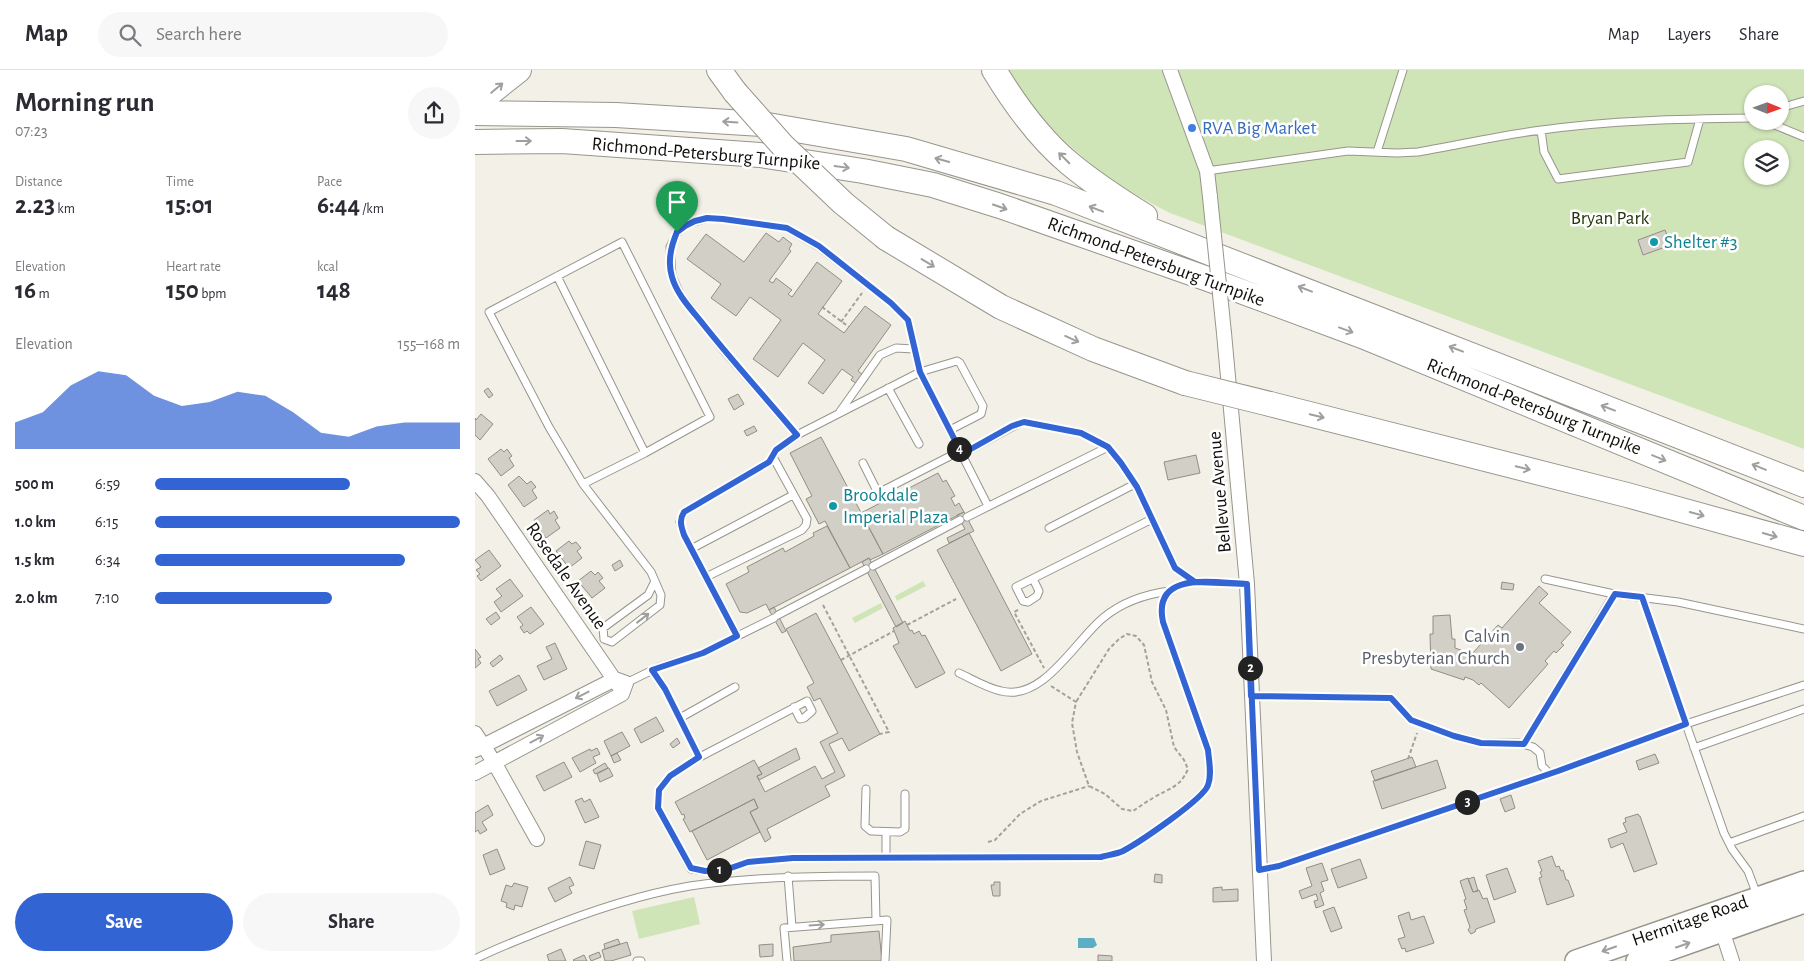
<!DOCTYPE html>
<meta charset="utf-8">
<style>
:root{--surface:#fff;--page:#f7f7f7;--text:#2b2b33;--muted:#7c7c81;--line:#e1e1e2;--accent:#3364d4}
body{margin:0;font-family:"Alegreya Sans",sans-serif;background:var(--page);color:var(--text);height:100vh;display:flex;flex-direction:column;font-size:19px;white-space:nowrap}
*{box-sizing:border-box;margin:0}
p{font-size:16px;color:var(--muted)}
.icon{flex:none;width:28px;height:28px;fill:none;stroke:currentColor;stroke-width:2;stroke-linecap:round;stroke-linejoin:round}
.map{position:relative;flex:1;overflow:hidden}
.drawer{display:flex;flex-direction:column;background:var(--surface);width:475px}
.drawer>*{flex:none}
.needle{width:32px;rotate:91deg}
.fabs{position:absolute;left:1269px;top:15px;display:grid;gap:10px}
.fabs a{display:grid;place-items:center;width:45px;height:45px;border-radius:50%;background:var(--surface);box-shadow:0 1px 4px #0004;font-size:25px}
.pin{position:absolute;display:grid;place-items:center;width:42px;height:42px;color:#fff;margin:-51px -21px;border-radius:50% 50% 50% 0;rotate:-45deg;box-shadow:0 0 5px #0007}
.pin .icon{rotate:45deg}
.km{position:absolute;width:25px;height:25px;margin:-12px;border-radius:50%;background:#222;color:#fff;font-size:14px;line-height:25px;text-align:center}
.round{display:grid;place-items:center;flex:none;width:52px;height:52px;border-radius:26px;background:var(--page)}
.head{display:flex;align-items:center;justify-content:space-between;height:85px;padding:0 15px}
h1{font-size:28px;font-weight:700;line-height:38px}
.figures{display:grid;grid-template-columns:repeat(3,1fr);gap:8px;height:85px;padding:5px 15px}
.figures div{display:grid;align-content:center}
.figures b{font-size:25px;font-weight:700}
.figures small{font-size:14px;font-weight:400}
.figures p{font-size:14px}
.chart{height:140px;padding:10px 15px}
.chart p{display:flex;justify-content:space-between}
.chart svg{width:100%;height:90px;margin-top:5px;fill:var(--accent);opacity:.7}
.cta{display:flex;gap:10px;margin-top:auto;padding:10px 15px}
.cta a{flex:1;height:58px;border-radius:30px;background:var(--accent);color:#fff;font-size:20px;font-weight:700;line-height:58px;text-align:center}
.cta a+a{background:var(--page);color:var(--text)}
ul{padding:0 15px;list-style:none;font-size:16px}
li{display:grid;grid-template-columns:80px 60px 1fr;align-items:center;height:38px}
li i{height:12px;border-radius:6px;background:var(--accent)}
header{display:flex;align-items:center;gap:30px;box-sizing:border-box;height:70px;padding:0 25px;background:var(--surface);border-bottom:1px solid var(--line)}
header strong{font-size:24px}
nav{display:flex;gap:28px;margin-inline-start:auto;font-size:18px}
.search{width:350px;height:45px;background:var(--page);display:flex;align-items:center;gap:12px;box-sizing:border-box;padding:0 18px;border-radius:28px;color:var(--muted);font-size:19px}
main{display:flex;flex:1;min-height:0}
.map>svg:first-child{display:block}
.green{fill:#cfe5b7;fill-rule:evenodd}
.water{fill:#5daec4}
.building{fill:#d2cfc6;stroke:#918e85}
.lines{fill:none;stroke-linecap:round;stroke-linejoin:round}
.lane-casing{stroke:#97958c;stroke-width:9}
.street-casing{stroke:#97958c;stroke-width:16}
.primary-casing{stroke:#97958c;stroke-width:24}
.highway-casing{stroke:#97958c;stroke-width:26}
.path{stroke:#a3a19a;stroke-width:2;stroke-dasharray:4 2.5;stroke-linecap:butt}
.lane{stroke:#fff;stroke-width:7}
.street{stroke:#fff;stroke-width:14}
.primary{stroke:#fff;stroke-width:21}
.highway{stroke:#fff;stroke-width:24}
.street-bridge-casing{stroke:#97958c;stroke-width:16;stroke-linecap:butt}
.highway-bridge-casing{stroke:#97958c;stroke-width:26;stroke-linecap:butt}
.street-bridge{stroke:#fff;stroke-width:14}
.highway-bridge{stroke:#fff;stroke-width:24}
.oneway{stroke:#9f9f9d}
.route-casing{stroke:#fff;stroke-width:10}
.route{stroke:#3364d4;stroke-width:6}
.shop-dot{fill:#3f7fe0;stroke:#fff;stroke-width:2}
.culture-dot{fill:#0f9aa8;stroke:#fff;stroke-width:2}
.worship-dot{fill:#6b7280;stroke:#fff;stroke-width:2}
.labels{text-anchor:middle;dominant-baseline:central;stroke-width:5;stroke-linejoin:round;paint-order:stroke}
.shop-label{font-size:19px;fill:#366cbe;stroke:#fff;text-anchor:start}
.street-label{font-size:19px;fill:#100f0b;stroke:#fff}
.park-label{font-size:19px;fill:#25360b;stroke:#fff}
.culture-label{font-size:19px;fill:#0d838f;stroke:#fff;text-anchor:start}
.worship-label{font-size:19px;fill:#5b616d;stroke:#fff;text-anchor:end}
</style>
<header>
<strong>Map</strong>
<div class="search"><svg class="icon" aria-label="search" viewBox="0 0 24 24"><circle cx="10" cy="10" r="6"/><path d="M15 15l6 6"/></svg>Search here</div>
<nav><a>Map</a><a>Layers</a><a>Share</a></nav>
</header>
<main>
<section class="drawer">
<div class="head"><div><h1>Morning run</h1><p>07:23</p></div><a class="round"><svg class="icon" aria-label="share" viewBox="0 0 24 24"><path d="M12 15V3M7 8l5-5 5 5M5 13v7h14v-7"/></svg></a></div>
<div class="figures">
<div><p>Distance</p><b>2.23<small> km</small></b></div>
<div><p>Time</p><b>15:01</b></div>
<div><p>Pace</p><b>6:44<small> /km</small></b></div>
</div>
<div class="figures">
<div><p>Elevation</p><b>16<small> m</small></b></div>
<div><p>Heart rate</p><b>150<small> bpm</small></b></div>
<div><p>kcal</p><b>148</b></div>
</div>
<div class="chart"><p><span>Elevation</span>155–168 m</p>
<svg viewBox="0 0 160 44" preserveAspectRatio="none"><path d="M0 44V31L10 26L20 13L30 6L40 8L50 18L60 23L70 21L80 16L90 18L100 26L110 36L120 38L130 33L140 31L150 31L160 31V44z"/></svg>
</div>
<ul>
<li><b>500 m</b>6:59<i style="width:64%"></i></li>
<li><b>1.0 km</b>6:15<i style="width:100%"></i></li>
<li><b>1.5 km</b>6:34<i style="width:82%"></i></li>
<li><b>2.0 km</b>7:10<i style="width:58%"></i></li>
</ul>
<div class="cta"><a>Save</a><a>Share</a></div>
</section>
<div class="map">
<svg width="1329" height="891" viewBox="0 0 1329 891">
<rect width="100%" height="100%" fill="#f3f1e7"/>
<!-- green -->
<path class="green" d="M532,0H1329V379L695,143C627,109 573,65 532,0ZM1278,24H1305V51H1278ZM1278,79H1305V106H1278Z
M448,511L451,516L422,531L420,526Z
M406,533L408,538L380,553L377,548Z
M219,827L225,854L164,869L157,841Z"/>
<!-- water -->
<path class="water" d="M603,868H619L622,875L618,878H603Z"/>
<!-- building -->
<path class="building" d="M1190,160L1196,175L1168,185L1163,170Z
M291,163L304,172L308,167L317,174L314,179L316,181L294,211L298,213L301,208L317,220L313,224L317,227L342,192L367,211L343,244L369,263L390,236L416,255L383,301L393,309L387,317L376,310L378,307L367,299L348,324L333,313L350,290L328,273L303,307L278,289L306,250L275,227L261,246L236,228L246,214L212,189L231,164L269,192Z
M13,318L18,325L14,328L9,321Z
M263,324L269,334L259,340L253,329Z
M6,344L18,354L5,370L0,365V348L1,350Z
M279,356L282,361L272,366L269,361Z
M346,367L408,484L395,490L394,488L375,498L350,451L344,454L331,429L337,426L315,383Z
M26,379L29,382L32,379L37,386L34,388L39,396L26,406L13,389Z
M721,385L725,403L693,410L689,392Z
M463,403L468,412L471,410L480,426L476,428L480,436L484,433L489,442L408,484L386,443Z
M44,406L52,414L56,411L61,417L57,420L62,428L49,437L33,415Z
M73,440L75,444L79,441L83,448L80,450L85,458L71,468L59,450Z
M489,442L499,461L474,473L472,468L490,459L482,445Z
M352,456L375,498L294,540L291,534L272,543L265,542L251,514L274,502L272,497L308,478L310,482L339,466L338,463Z
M494,463L557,584L526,601L462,480Z
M94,471L97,474L101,472L106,478L102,481L107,488L94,498L81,481Z
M14,480L26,496L6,511L2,506L5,504L1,500L6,497L0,490Z
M394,488L428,553L421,557L387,492Z
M145,490L148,496L140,501L137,495Z
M116,501L120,505L123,502L128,508L124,511L130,518L117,528L103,511Z
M35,509L48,526L26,542L19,532L27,526L21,519Z
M1027,512L1039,514L1038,520L1026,519Z
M1064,516L1073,524L1064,533L1096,562L1086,573L1089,575L1081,583L1079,581L1070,591L1073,594L1034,638L1006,613L1004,615L998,610L990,607L989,610L956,599L955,564H958V546L975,545L977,569H980V578L997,584L1023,555L1027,558Z
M56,537L69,554L55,564L52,561L49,563L45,557L48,555L42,547Z
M299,537L311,561L307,563L294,540Z
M21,542L25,548L16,555L11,549Z
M341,543L405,664L374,681L367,668L354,674L370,706L350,716L355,726L292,759L296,768L290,772L275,742L283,738L279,729L215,762L208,749L210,748L209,744L207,745L200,732L279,690L287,704L282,706L290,722L340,696L347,709L360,702L345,672L363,663L345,628L339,631L332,617L339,613L311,559Z
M430,551L435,561L437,560L439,564L444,561L447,566L450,565L470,603L441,618L418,576L424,573L418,558Z
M80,573L92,599L69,610L62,596L77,589L71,577Z
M0,579L6,587L3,589L6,593L0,598Z
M25,585L28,589L18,597L15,593Z
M44,605L52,620L22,636L14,621Z
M181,647L189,661L166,673L159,659Z
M147,662L155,676L136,686L129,671Z
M202,668L205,673L198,678L195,674Z
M122,678L125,684L118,687L121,693L105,702L97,688L115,679L116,681Z
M321,678L325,689L284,710L282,706L287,704L283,698Z
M142,683L146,690L139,693L136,686Z
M1180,684L1184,693L1164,700L1161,691Z
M937,687L941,697L900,711L896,701Z
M962,690L971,718L907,739L898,711Z
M89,692L97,707L69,721L61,706Z
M130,693L133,698L120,704L118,700Z
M133,698H134L138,706L125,712L122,704Z
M1036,725L1040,738L1030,742L1025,729Z
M107,728L109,732L115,729L124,747L110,753L100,731Z
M279,729L283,738L275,742L285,762L232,790L217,761Z
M13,735L18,745L7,752L12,760L5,764L3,760L0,762V743Z
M1163,744L1164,746H1165L1182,794L1159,802L1148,773L1136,778L1133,769L1152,762L1148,753L1151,752L1150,748Z
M111,771L126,775L119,799L104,795Z
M22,779L30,799L15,805L8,785Z
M1077,786L1081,797L1084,796L1086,801L1088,800L1091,810H1093L1099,826L1072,835L1064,808L1067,807L1065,802L1067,801L1063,791Z
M885,789L892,808L863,818L856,799Z
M847,793L853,810L846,812L849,821L845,823L849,835L841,838L839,831L843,830L841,824L827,829L824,821L837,816L831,798Z
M1032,798L1041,822L1019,830L1011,805Z
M680,804L687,805V813L679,812Z
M95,807L99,815L94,817L97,823L80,832L73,818Z
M999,807L1003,821L998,822L993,809Z
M993,808L998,822L1004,820L1008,829L1012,828L1020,852L1001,859L1000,862L996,864L993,860L995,857L989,840L992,839L989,830L991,829L985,811Z
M519,812H525V826H518L516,815H519Z
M39,813L53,817L47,837L40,835L39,840L31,837L32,833L26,831L31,815L37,817Z
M747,817V820L763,819V831L738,832V818Z
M859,837L867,858L856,862L848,841Z
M934,842L936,850L949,846L959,873L931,882L930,878L927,879L923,869L930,867L923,846Z
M404,861L407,891H319L318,877L356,872V865Z
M143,869L145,874L130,879L129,874Z
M152,872L156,885L136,891H130L127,880Z
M298,874V886L285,887L284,875Z
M86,879L91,891H74L72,885Z
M124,882L126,887L116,891L114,886Z
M109,885L112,891H99L98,890Z
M623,885L637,886V891H623Z"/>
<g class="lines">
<defs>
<path id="lane" d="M1305,38L1329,31
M1290,51L1329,67
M1066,60L1069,82L1083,109L1213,92L1225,49
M902,82L928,0
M732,101L873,81L922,83L943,82C984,75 1025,65 1067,60C1136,50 1208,49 1278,48
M82,206L170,383
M413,318L444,374
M364,343L405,285L421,278L439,279
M322,365L250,282L206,226L197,206L195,177L202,163L210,155L232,148L248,149L312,158L343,176L416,233L433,250L445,302L513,436
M487,384L537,357L549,352L606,363L633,377L646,393L662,417L700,498L720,512
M388,393L403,423L485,381
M108,414L170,383L235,347L147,172L14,242L74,357L108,414L176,502L186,525L185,535L137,572L129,569
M492,447L633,377
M574,458L660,414
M216,479L318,425
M398,496L485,450
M231,507L327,460L331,455L332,449L298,387
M558,509L564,521L562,526L553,532L548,531L541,517L677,449
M1070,509L1139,524
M1167,527L1211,654L1329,615
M303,545L391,499
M262,566L209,465L205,452L209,442L294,392L301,380L322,365L445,302L482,291L485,293L508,336L506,344L475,360
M129,569L128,558L173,525L180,511
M177,600L190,619L224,687
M484,603C497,609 512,618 526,621C568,632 600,571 628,548C646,533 671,524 695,521
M151,613L184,597L228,583L299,548
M776,626L916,628L936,650L979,666L1006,673H1044L1058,677L1065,683L1067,696L1074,703
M319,637L325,649L329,648L337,641L332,631L221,689L195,706L184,720L183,738L216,799L230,801L250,800L273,792L318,788L626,787C633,785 642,784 648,781C664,773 728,729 733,715C737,705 734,691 733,680L688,552C677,500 740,513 772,514
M205,648L260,617
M1049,674L1139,524L1203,532L1329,559
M1219,678L1329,639
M391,719L390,756L396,761L425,762L430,759V724
M411,762V787
M1254,773L1329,746
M785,800L804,796L1083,701L1211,654L1249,763L1257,779L1273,801L1282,825
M313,806L317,857
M0,889C20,879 41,871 63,862C112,842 162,825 215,816C276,807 338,806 400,806L401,850
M162,891H166
M312,891L309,858L412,850L410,891"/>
<path id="street" d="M695,0L732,101L735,127
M749,263L772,514L789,891
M0,411L13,426L143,615
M0,663L19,692L62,769
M0,680L140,609L151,613L147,624L0,703
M1245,854L1257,891"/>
<path id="primary" d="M1101,891L1329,812
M1162,891L1329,832"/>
<path id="highway" d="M244,0L260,22
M519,0C539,33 564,68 594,93C618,113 644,130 670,146
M0,14L19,0
M0,35L44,0
M0,43L141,45L287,54L431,79L581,123L1329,415
M0,72L87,71L285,85L388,101L458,115L525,136L730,208L887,266L1329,448
M411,168L526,237L618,279L710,313
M795,334L1152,425L1329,474"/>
</defs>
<!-- lane casing -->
<use href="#lane" class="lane-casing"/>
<!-- street casing -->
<use href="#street" class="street-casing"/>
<!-- primary casing -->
<use href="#primary" class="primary-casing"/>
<!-- highway casing -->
<use href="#highway" class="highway-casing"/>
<!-- path -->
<path class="path" d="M347,237L374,257
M366,252L387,223
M348,535L414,662L405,664
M543,540L539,542L569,598
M432,555L481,529
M366,590L419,561
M576,616L601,632L597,653L602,682L614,716L630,724L647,739L658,741C664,737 671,732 678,728C694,718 705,718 713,699L709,690L699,677L691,640L677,612L669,575L661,566L652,564L644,569L634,579L601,632
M933,689L942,663
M513,772L520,770L545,744L566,731L614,716"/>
<!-- lane -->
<use href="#lane" class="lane"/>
<!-- street -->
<use href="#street" class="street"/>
<!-- primary -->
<use href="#primary" class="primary"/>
<!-- highway -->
<use href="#highway" class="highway"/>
<defs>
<path id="street-bridge" d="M735,127L749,263"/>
<path id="highway-bridge" d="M260,22L308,76L368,133L411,168
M710,313L795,334"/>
</defs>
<!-- street-bridge casing -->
<use href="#street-bridge" class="street-bridge-casing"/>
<!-- highway-bridge casing -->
<use href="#highway-bridge" class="highway-bridge-casing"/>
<!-- street-bridge -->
<use href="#street-bridge" class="street-bridge"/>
<!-- highway-bridge -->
<use href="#highway-bridge" class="highway-bridge"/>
</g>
<!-- one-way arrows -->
<defs><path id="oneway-shaft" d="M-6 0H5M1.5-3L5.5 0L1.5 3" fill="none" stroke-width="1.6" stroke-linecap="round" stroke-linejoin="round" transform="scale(1.25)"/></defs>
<g class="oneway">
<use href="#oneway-shaft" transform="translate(22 18) rotate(-40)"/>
<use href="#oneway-shaft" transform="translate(255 52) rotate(-176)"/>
<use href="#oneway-shaft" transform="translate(49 71)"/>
<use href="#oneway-shaft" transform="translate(589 88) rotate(-135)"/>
<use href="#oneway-shaft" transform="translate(467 90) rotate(-164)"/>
<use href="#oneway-shaft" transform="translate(367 97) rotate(8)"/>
<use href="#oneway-shaft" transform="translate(525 137) rotate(19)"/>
<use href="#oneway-shaft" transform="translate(621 139) rotate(-159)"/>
<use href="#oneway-shaft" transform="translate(453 193) rotate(31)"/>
<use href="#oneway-shaft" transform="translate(830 219) rotate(-159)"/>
<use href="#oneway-shaft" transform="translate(871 260) rotate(20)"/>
<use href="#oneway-shaft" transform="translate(597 269) rotate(24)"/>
<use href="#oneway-shaft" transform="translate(981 279) rotate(-159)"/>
<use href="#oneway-shaft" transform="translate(1133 338) rotate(-159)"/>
<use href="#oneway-shaft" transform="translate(842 346) rotate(14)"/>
<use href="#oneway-shaft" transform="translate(1184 388) rotate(22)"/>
<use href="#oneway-shaft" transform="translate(1284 397) rotate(-158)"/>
<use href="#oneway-shaft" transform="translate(1048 398) rotate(14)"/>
<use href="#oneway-shaft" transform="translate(1222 444) rotate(15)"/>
<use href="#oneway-shaft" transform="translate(1295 465) rotate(16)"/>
<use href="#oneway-shaft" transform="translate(168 548) rotate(-38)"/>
<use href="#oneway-shaft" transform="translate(107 625) rotate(153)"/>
<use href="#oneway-shaft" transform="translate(62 669) rotate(-28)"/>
<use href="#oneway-shaft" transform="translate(342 855) rotate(-4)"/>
<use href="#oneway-shaft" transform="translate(1208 875) rotate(-19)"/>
<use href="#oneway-shaft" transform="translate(1134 879) rotate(161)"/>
</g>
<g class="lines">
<defs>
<path id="route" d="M202,162C196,176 192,191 197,207C202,225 217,240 228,254C258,292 291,328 322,365L301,380L294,392L209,442C204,450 206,456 209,465L262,566L228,583L177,600L190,619L224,687L195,706L184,720L183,738L216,798L230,801L250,800L273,792L318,788L626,787C633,785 642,784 648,781C663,773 729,729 733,715C737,705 734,691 733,680L688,552C677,500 739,513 772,514L776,626L916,628L936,650L979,666L1006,673L1049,674L1140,524L1167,527L1211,654L1083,701L804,796L784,800C780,705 776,610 772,514L720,512L700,498L662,417L646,393L633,377L606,363L549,352L537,356L487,384L445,302L433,250L416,233L344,176L312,158L248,149L232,148L220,151L210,156L202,162"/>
</defs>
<!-- route casing -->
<use href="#route" class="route-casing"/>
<!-- route -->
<use href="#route" class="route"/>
</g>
<!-- markers -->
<circle class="shop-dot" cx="717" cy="58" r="5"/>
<g class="culture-dot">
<circle cx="1179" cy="172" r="5"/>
<circle cx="358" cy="436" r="5"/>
</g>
<circle class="worship-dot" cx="1045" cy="577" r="5"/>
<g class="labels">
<!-- shop labels -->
<g class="shop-label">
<text x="727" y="58">RVA Big Market</text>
</g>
<!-- street labels -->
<g class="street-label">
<text transform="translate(231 84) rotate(5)">Richmond-Petersburg Turnpike</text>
<text transform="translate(681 192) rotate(20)">Richmond-Petersburg Turnpike</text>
<text transform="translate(1059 337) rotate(22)">Richmond-Petersburg Turnpike</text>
<text transform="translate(745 422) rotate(-95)">Bellevue Avenue</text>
<text transform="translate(91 506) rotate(55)">Rosedale Avenue</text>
<text transform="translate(1215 851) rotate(-19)">Hermitage Road</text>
</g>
<!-- park labels -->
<g class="park-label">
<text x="1135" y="148">Bryan Park</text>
</g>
<!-- culture labels -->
<g class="culture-label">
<text x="1189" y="172">Shelter #3</text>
<text x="368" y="425">Brookdale<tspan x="368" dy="22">Imperial Plaza</tspan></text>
</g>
<!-- worship labels -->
<g class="worship-label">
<text x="1035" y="566">Calvin<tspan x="1035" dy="22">Presbyterian Church</tspan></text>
</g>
</g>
</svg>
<div class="fabs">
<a><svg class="needle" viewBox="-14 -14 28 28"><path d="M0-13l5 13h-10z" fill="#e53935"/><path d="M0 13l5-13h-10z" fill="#7c7c81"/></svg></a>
<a><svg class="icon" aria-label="layers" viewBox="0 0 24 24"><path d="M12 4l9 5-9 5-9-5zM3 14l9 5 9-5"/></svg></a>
</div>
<div class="pin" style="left:202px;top:162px;background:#1e9e55"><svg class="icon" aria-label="arrive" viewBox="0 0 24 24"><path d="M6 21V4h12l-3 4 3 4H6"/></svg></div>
<b class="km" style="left:244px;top:800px">1</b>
<b class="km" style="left:775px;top:598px">2</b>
<b class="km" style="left:992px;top:732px">3</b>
<b class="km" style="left:484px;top:379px">4</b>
</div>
</main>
